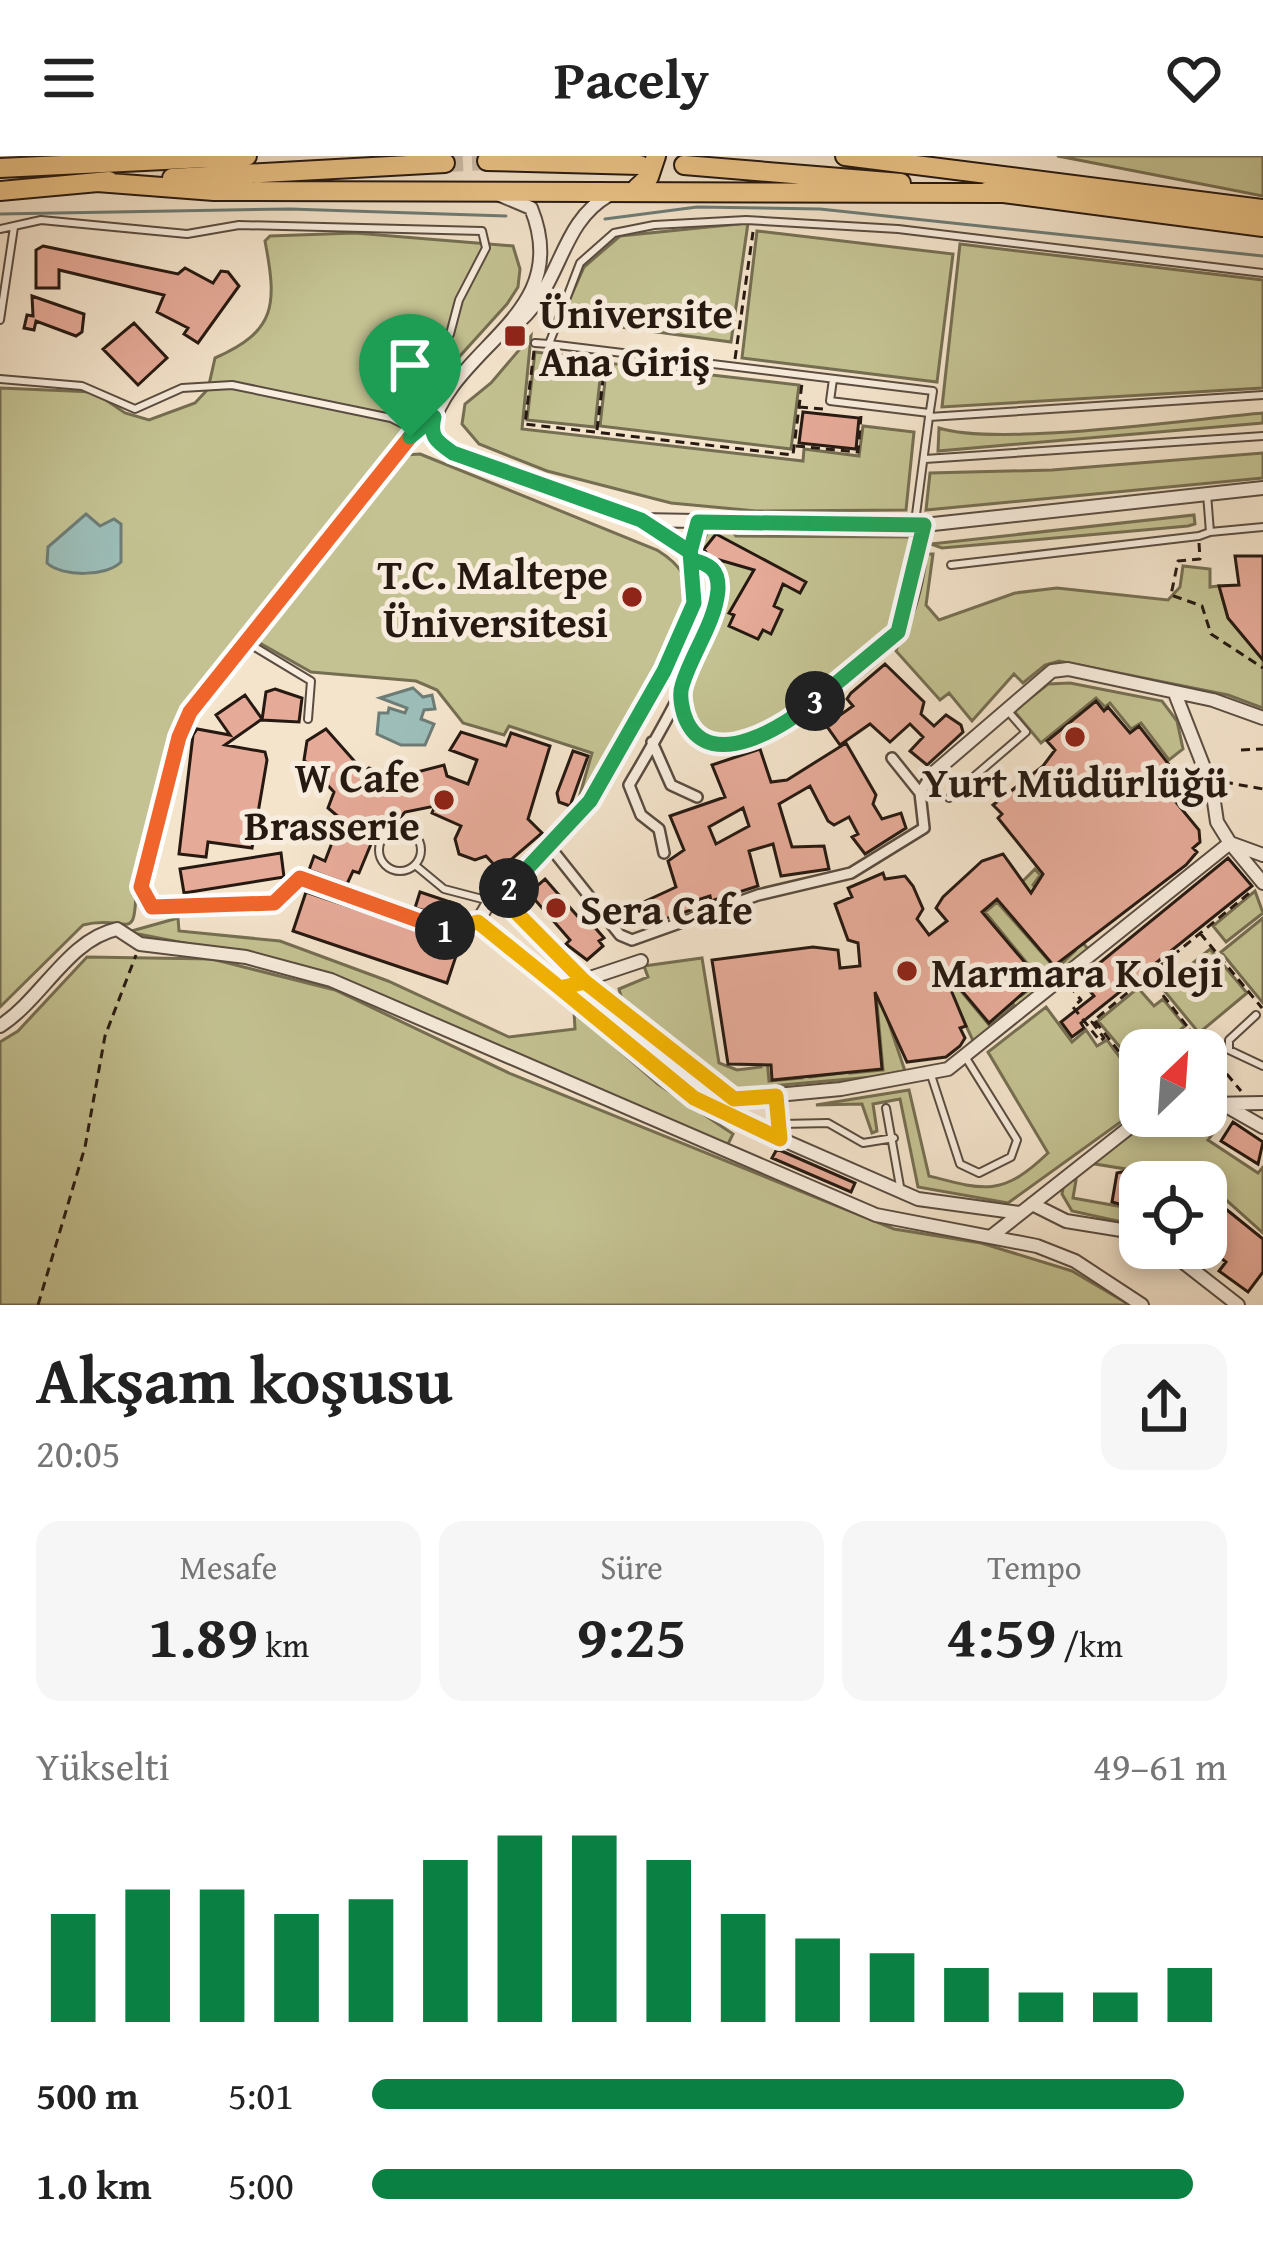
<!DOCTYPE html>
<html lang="tr">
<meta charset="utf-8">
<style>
:root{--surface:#fff;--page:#f6f6f6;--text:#222;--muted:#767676;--accent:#0b8043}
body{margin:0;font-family:"Gentium Book Plus",serif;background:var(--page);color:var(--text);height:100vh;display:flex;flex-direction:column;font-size:45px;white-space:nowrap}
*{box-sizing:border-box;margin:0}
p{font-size:39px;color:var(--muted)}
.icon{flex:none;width:66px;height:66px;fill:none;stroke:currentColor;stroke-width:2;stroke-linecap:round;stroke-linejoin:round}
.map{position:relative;height:1149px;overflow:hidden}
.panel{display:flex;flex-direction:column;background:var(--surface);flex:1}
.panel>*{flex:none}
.needle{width:78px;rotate:25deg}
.controls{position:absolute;left:1119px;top:873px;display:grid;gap:24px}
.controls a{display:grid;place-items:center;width:108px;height:108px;border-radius:24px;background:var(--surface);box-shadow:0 6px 18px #0003;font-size:60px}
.pin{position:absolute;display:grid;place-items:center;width:102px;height:102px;color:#fff;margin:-123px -51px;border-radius:50% 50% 50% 0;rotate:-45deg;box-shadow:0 0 12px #0007}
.pin .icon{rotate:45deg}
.km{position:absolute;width:60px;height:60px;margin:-30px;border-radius:50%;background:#222;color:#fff;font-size:33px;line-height:60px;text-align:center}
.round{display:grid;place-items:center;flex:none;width:126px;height:126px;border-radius:24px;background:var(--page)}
.summary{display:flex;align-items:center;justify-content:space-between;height:204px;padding:0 36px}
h1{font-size:66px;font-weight:700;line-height:90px}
.stats{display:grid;grid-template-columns:repeat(3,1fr);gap:18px;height:204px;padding:12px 36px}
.stats div{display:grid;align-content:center;border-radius:24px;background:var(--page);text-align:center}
.stats b{font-size:60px;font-weight:700}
.stats small{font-size:33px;font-weight:400}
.stats p{font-size:33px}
.chart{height:336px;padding:24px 36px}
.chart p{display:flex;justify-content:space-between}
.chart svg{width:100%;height:216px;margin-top:12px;stroke:var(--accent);stroke-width:6}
ul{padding:0 36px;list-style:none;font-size:39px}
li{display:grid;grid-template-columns:192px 144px 1fr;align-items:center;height:90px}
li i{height:30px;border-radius:15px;background:var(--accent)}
header{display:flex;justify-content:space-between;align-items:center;height:156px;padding:0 36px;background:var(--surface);font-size:54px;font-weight:700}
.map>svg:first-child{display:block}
.green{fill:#c4c292;stroke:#756e52;stroke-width:3}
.water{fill:#9cbeb9;stroke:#6d7c76;stroke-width:3}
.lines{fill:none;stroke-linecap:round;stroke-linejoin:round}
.stream{stroke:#6d7c76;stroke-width:3}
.building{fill:#e6aa98;stroke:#261911;stroke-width:3;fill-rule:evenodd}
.trunk-tunnel{stroke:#cbbba7;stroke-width:18;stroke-dasharray:18 9;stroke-linecap:butt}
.service-casing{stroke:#5a4c40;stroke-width:10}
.pedestrian-casing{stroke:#5a4c40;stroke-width:14}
.minor-casing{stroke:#5a4c40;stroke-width:16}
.trunk-casing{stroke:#261911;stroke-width:22}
.path{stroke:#261911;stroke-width:3;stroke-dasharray:9 6;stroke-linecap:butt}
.service{stroke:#f8edde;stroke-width:6}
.pedestrian{stroke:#f8edde;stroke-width:9}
.minor{stroke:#f8edde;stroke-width:12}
.trunk{stroke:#eac286;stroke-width:18}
.split-1-casing{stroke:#fff;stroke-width:24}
.split-2-casing{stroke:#fff;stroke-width:24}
.split-3-casing{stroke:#fff;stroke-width:24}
.split-4-casing{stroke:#fff;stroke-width:24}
.split-1{stroke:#f0652b;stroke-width:15}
.split-2{stroke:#f5b400;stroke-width:15}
.split-3{stroke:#22a559;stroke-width:15}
.split-4{stroke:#22a559;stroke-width:15}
.poi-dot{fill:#8f2418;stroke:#f8edde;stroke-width:4.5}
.labels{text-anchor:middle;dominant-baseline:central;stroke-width:10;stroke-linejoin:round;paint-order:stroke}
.poi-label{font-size:42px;font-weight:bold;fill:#261911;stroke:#f8edde;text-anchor:start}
</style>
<header><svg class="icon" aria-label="menu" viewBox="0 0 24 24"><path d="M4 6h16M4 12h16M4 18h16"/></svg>Pacely<svg class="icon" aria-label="heart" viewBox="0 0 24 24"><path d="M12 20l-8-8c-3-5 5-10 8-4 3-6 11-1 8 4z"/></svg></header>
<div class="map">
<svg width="1263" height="1149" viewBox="0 0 1263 1149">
<rect width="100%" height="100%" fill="#f4e4cc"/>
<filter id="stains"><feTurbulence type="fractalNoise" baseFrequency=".00167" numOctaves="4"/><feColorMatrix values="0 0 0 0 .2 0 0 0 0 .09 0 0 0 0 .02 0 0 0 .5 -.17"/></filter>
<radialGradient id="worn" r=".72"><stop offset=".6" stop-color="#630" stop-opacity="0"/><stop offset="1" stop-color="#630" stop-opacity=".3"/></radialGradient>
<!-- green -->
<path class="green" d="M1057,0H1263V40L1063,1Z
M748,67L731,186L561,163L584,111L620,80Z
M757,75L953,98L937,226L742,202Z
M355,77L513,90L520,113L518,131L507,148L422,242L390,294L183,554L136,727C136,793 128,757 83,769L0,851V232L94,236L125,257L149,264L195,247L208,233L215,202C277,175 277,148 265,85L270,80Z
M960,88L1263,124V232L942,251Z
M531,180L522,273L803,305L804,293L859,300L863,270L914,276L906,354L756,355L671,347L547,315L479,288L462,268L465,248L491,227Z
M535,196L602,204L595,271L527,264Z
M607,207L799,229L791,293L600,270Z
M1263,257V267L938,295L939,272C998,291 1191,263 1263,257Z
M1263,297V322L926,354L930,317L1052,314Z
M420,298L657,394C683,410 690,423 684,453L614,596L579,642L592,597L509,570L504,579L463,567L437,534L416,525L311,516L258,486L405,299Z
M1194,359L1195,368L1188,370L942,392L931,388Z
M729,371L736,380L916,381L895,470L881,486C848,511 737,609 697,571C687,561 683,542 687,528C693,498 718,472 723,442C727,419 714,409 698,397L709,373Z
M927,398H933L926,449L939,464L1015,437L1057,432L1168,444L1180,431L1183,410L1210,413V431L1219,430L1228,462L1263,504V552L1228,539L1059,505L1045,509L1023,527L1014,518L972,565L949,537L940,544L896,495Z
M1070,527L1162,545L1177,565L1183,593L1169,604L1141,567L1131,573L1110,547L1105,551L1096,542L1041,587L1014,555L1048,528Z
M1035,713L1040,719L1033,729L1088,793L1096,787L1099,792L975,889L936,805L990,870L1014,849L957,782L965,775L1021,840L1041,824L985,756L997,746L1056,813L1075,795L1019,729Z
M1255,735L1263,757L1226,786L1213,770Z
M178,762L179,775L280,785L388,825L509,881L575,873L574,855L658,928L733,978L727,990L291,808L128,776Z
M1263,762V847L1221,796Z
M1210,793L1247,837L1199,877L1162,832Z
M87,801L212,803L335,834L511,918L894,1073L981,1087L1072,1115L1130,1149H0V886L18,875Z
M702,802L719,907L737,914L761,911L755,844L761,838L769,925L802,922L794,842L801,841L810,921L842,917L835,834L841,833L850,917L883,914L875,826L906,918L736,933L622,844L619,833L648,821L644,810Z
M1138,832L1154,850L1163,843L1185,870L1155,894H1140L1136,910L1098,865Z
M1046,851L1072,886L1086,874L1097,890L1107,884L1140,928V952L1008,1047L918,1031L900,943L873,948L877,975L872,977L862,948L816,949L909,934L929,1020C986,1035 1003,1040 1048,997L988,896Z
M1206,954L1225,961L1208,984L1258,1017L1263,1011V1077L1206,1026L1089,1007L1158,960H1206Z
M1065,1022L1076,1024L1073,1042L1140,1054V1070L1072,1055L1062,1038Z"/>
<!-- water -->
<path class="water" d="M86,358L100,370L114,363L121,368V406C106,421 62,421 47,407L48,391Z
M413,532L423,541L432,539L435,553L424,554L421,563L434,568L425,589H401L377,578L379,557H388L389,552L405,557L407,552L380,542Z"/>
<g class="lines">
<!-- stream -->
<path class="stream" d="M0,58L290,53L506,60
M605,63L697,51L820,53L1263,100"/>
</g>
<!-- building -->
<path class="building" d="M43,90L178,118L185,112L213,127L221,115L228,116L239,130L198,187L184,178L188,172L157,156L164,139L59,114V132H36V94Z
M32,140L84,158L82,176L76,180L36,165L34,174L24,172L27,159L33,160Z
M134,167L167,202L138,229L103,193Z
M803,256L859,262L856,293L799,287Z
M716,378L806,426L800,437L783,428L774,450L782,454L771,478L763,474L758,483L729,470L734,459L729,457L754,414L709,401L704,393Z
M1235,400H1263V504L1228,462L1219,430L1239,429Z
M885,508L924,546L921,558L934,570L946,559L961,569L963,576L927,609L910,595L923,581L910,568L890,586L870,568L840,589L826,569L853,550L847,543L851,537Z
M275,533L302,542L299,566L262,564L266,536Z
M245,539L262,563L225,589L265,596L267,604L252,692L208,686L206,701L179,698L193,579L197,573L230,579L216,559Z
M1096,545L1104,555L1108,551L1130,577L1139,570L1170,610L1156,622L1199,674L1200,686L1193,692L1197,696L1186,709L1054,810L997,743L982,756L1039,823L989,867L941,810L966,870L960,872L965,882L960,890L946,901L907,906L875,836L882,913L772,924L771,909L728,908L712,804L813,791L838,794L840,812L860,810L858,787L848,784L835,748L852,741L848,732L883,717L885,723L905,720L913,730L923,753L917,763L929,779L947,765L936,752L943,741L982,705L1003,698L1031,737L1043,718L998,662L1002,658L993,649L1043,610L1055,594L1047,585Z
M326,573L364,616L369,612L394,622L444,609L447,620L468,628L477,604L450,594L461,576L506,590L511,577L550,590L528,663L542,677L499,714L486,700L475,704L459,698L455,683L461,670L432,657L435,650L405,656L391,672L376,676L359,717L353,715L347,728L309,714L314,700L325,705L341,663L328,652L334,636L304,604L307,585Z
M846,587L876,639L873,648L882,663L901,657L906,672L865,698L852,681L858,678L849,661L834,669L828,665L810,630L779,648L792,691L824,690L829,713L781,720L773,688L749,695L758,730L711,745L710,740L691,746V754L645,770L640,766L635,750L676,731L668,705L684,694L670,660L725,641L712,609L760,593L771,626L787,624ZM743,652L749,670L716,688L709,671Z
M573,595L588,600L570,650L559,646L557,637Z
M281,697L284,721L184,737L180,713Z
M1228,702L1252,730L1081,867L1084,872L1072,881L1061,866L1094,840L1080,823Z
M545,723L587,771L591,767L604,782L599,785L603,790L587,804L566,788L570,784L529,737Z
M306,736L460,788L447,827L293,775Z
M420,736L459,749L454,763L415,752Z
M1233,966L1263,986L1258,1008L1221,985Z
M777,993L855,1027L851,1036L772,1002Z
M1126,1015L1158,1021V1026H1140V1054L1112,1046L1117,1017Z
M1206,1037L1263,1083V1116L1248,1136L1219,1115L1226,1106L1206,1090Z"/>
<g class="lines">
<!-- trunk-tunnel -->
<path class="trunk-tunnel" d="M445,7L487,5"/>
<defs>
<path id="service" d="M0,73L41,64L187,78L239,69L482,75L486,92L459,144L450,178L438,198L404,220L393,236L391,262
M0,164L14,71
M535,187L549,188
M0,223L82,230L135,253L182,232L232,229L391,262L407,270L409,278
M833,223L830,245L929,257
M929,261L933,235L549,188L580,107L614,77L654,69L746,64L898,73L1263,117
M925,303L1263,280
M915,366L929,261L1263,239
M1210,376L1263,371
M951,409L1199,380L1210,376L1207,338
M248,487L311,525L308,563
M949,642L1026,576L1007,554
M379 694a21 21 0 1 1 42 0a21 21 0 1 1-42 0Z
M415,709L444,733L490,745
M1256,859L1229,884V894L1263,910
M931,919L960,1008L979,1017L1011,1001L1017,984L966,902
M886,952L901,1036
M782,968L828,967L863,987L894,982"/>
<path id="pedestrian" d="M680,534L686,564L712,588C762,586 867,519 896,479C915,453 922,401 924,369
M652,586L671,629L697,641
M892,602L920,637
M550,691L620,779L632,784L758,739L851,717L924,672L920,637L931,619
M664,697L659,673L641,659L629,629C659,578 722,475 716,416L692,404"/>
<path id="minor" d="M500,39L531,52C575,160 452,189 431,274L436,286L453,297L641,364L924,369L1263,332
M510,173C563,135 556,69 609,39
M434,261L400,290L191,556L179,581L141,731L143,743L152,751L275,747L300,722L451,776L478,765L490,745L550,691L605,624L694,447L690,396L641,364
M1176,540L1212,632L1217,666L1230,687L1263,699
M931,619L1052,515L1068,513L1213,544L1263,562
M501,740L585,826L734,943L739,965
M478,765L694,942L719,956L918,1043L1020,1057
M560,832L641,805
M0,870C42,843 68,784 117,773L140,788L246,801L331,824L876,1059L1037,1090L1075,1105L1142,1149
M777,940L780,983
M734,943L841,933L948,913L1230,687L1263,727
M1206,948L1263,947
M1228,951L1263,971
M1032,1048L1066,1065L1140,1077
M993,1079L1144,960
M1165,1092L1238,1149"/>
<path id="trunk" d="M845,0L1263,53
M487,5L640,9
M684,9L901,27
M0,12L247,0
M172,22L445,7
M97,26L214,35L1000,37
M637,32L649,21L656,0
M0,35L109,25
M988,35L1263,71"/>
</defs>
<!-- service casing -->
<use href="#service" class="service-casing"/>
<!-- pedestrian casing -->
<use href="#pedestrian" class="pedestrian-casing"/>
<!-- minor casing -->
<use href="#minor" class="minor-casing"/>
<!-- trunk casing -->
<use href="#trunk" class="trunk-casing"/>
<!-- path -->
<path class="path" d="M534,195L525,268L793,299L802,227
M735,203L753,76
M799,251L824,253
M597,274L605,207
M796,290L858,296L861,260
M1199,387L1200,403L1178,405L1171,439L1202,450L1211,478L1263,512
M1241,594L1263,593
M1224,626L1263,633
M1200,777L1262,852
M1149,819L1253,734
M1069,829L1081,844L1073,851L1100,885L1104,882L1092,866L1148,820L1190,874
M1095,865L1135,916L1140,912
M1164,894L1190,874L1241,935
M38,1149L85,991L105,880L136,799"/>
<!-- service -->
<use href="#service" class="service"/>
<!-- pedestrian -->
<use href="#pedestrian" class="pedestrian"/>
<!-- minor -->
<use href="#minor" class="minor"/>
<!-- trunk -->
<use href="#trunk" class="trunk"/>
</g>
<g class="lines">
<defs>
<path id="split-1" d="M410,281L190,556L179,581L141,731L152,751L274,747L300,722L445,774"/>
<path id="split-2" d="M445,774L478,766L560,832L585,826L734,943L776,940L780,983L694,942L560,832L585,826L500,740L509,732"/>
<path id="split-3" d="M509,732L590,645L664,515L694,447L690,396L698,366L924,369L898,476L815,545"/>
<path id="split-4" d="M410,281L434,261C429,281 437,286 453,297L641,364L690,396L692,404C710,408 719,414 718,434C715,468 691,498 682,530C679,539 682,556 687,566C712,617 786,569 815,545"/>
</defs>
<!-- split-1 casing -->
<use href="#split-1" class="split-1-casing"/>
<!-- split-2 casing -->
<use href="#split-2" class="split-2-casing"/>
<!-- split-3 casing -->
<use href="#split-3" class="split-3-casing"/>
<!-- split-4 casing -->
<use href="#split-4" class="split-4-casing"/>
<!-- split-1 -->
<use href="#split-1" class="split-1"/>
<!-- split-2 -->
<use href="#split-2" class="split-2"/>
<!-- split-3 -->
<use href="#split-3" class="split-3"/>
<!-- split-4 -->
<use href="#split-4" class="split-4"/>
</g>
<!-- markers -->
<g class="poi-dot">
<rect x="503" y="168" width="24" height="24" rx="6"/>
<circle cx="632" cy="441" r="12"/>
<circle cx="1075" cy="581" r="12"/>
<circle cx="444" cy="644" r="12"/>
<circle cx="556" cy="752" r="12"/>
<circle cx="907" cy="815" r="12"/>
</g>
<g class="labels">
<!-- poi labels -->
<g class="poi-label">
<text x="539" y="156">Üniversite<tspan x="539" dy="48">Ana Giriş</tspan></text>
<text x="608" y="417" text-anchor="end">T.C. Maltepe<tspan x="608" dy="48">Üniversitesi</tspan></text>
<text x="420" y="620" text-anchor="end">W Cafe<tspan x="420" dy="48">Brasserie</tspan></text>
<text x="1075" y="625" text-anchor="middle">Yurt Müdürlüğü</text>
<text x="580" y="752">Sera Cafe</text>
<text x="931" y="815">Marmara Koleji</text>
</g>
</g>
<rect width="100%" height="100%" filter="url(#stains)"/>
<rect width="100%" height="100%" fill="url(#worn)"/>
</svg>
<div class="controls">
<a><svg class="needle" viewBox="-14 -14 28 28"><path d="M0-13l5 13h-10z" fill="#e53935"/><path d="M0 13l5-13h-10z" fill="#767676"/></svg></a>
<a><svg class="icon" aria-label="locate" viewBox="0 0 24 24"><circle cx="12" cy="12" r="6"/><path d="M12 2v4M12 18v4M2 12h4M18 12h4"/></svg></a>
</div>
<div class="pin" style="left:410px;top:281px;background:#1e9e55"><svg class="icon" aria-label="arrive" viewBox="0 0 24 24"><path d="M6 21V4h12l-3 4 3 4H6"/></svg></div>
<b class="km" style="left:445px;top:774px">1</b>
<b class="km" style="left:509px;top:732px">2</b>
<b class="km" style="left:815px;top:545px">3</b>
</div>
<section class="panel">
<div class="summary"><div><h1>Akşam koşusu</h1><p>20:05</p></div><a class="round"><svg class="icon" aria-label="share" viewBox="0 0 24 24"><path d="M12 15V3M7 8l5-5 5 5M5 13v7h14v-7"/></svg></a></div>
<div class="stats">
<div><p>Mesafe</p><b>1.89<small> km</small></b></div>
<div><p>Süre</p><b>9:25</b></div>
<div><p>Tempo</p><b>4:59<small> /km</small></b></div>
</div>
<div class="chart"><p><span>Yükselti</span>49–61 m</p>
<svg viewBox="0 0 160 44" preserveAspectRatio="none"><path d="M5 44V22M15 44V17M25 44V17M35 44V22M45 44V19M55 44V11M65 44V6M75 44V6M85 44V11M95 44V22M105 44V27M115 44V30M125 44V33M135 44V38M145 44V38M155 44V33"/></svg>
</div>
<ul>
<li><b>500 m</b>5:01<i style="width:95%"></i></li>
<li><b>1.0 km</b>5:00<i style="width:96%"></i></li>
</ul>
</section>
